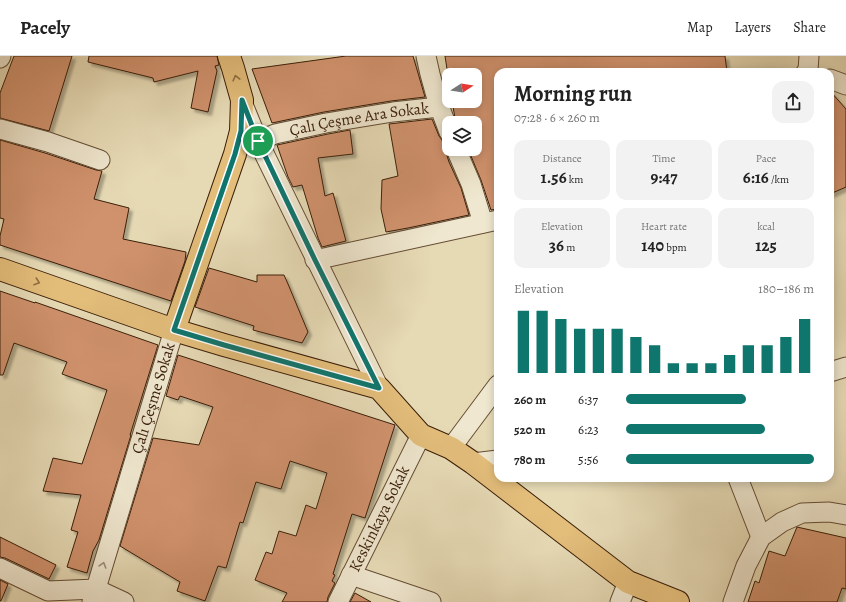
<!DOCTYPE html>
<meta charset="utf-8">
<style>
:root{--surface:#fff;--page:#f2f2f2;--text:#222;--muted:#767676;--line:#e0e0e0;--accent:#0f766e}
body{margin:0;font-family:Alegreya,serif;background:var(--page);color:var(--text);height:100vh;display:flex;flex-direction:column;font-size:15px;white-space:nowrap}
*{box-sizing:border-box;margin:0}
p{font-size:13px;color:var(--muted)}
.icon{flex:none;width:22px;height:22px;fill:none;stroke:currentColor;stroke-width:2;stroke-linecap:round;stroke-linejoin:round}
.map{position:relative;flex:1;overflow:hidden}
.panel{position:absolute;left:494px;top:12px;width:340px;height:414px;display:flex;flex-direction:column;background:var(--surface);border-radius:12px;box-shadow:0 2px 10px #0003}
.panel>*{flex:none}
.needle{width:26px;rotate:78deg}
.fabs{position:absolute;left:442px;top:12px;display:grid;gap:8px}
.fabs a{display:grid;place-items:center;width:40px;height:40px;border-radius:8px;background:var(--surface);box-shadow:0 2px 10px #0003;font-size:20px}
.pin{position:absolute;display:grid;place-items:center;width:34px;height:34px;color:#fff;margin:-17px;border:2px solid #fff;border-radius:50%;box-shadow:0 1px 4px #0007}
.round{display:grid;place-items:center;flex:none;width:42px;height:42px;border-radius:12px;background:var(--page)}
.headline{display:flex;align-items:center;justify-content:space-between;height:68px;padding:0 20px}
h1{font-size:22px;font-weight:700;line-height:30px}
.metrics{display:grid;grid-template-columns:repeat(3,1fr);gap:6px;height:68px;padding:4px 20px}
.metrics div{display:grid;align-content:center;border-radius:10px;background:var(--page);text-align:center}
.metrics b{font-size:17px;font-weight:700}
.metrics small{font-size:11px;font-weight:400}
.metrics p{font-size:11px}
.chart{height:112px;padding:8px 20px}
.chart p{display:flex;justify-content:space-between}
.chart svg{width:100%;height:72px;margin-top:4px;stroke:var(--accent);stroke-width:6}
ul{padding:0 20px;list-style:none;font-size:13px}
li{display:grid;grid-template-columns:64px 48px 1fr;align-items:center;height:30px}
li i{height:10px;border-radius:5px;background:var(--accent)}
header{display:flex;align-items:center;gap:24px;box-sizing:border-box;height:56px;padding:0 20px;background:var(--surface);border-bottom:1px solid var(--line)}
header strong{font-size:19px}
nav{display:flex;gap:22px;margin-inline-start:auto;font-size:14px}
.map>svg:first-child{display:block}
.building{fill:#d0926d;stroke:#3a1e09;filter:url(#shadow)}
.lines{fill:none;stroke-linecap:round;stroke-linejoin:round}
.minor-casing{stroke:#654d34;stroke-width:21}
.major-casing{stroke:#3a1e09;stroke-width:24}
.minor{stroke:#efe7cf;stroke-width:19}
.major{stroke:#e3bd7a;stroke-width:22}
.oneway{stroke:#8e6e42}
.oneway2{stroke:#9e8d76}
.route-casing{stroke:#fff;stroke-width:8}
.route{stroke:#0f766e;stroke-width:5}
.labels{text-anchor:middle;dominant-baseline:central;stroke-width:3;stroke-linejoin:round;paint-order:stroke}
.street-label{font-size:16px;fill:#3a1e09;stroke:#efe7cf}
</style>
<header>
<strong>Pacely</strong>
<nav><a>Map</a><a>Layers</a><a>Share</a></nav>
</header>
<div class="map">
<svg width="846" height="546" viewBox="0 0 846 546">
<defs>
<filter id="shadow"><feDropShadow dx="3.5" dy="3.5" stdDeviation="1" flood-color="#0004"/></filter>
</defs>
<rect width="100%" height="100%" fill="#e6dab5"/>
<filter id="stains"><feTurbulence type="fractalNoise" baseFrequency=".005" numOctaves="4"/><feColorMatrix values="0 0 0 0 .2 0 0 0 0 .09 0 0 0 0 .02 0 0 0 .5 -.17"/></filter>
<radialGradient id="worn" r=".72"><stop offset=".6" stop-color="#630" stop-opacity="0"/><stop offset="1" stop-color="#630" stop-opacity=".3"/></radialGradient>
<!-- building -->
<path class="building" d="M14,0H72L49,75L0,62V37Z
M89,0H217L219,9L215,10L217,15L208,56L191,52L198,15L154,26L153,22L88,6Z
M346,0H413L425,41L391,45L324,56L272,67L252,13Z
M445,0H725L727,16H498V153L491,154L481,124L468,93H475V67H457L455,62L452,45H475V19H449V26Z
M830,35L846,53V131L830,138Z
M432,63L439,80L442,84L449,106L461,132L469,159L408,172L386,176L381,153L382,124L398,120L389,68Z
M350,74L353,98L318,102L325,140L333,137L346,185L322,191L318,182L302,129L293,131L288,121L277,89L328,78Z
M0,84L45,97L96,114L102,115L94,143L129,152L123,183L186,196L185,205L171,245L0,189V180L4,163L0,162Z
M209,212L257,226V219H284L288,228L308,276L302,287L253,274L254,270L195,251Z
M0,235L35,247V246L158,289L130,379H131L99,484L93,495L87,517L67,511L78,476L71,474L81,439L43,435L53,402L82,408L107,334L62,318L67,306L14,287L3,319H0Z
M178,299L395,369L365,462L352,458L333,518L335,519L332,525L335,527L328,541L327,546H282L287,537L255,524L266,496L272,498L279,475L296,480L306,449L316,453L327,417L290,405L281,433L256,426L243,467L240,466L226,512L218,510L205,545L177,535L180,526L120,490L153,382L199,389L213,351L180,340L178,344L166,340Z
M797,471L846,482V533L842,532L837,546H748L755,525L759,527L769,495L785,500Z
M0,481L56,509L49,523L5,502L0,501Z
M0,524L8,528L1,545H0Z
M355,537L371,546H350Z"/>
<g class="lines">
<defs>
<g id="minor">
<path d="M426,0C431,26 439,51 449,76"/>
<path d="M0,2L1,0"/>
<path d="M806,16L808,14L809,0"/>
<path d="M830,23L846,29"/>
<path d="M242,46L258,85L379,332"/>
<path d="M0,73L48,86L100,104"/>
<path id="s1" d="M258,85L275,78L326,67L393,56L439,51"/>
<path d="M456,93L471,128L483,167"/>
<path d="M315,204L498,164"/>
<path d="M830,316L846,311"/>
<path d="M451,392L498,329"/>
<path d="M473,407L498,404"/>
<path d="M738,422L761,481"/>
<path d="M0,512L48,535L96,533L124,546"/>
<path d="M351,519L431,546"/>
<path id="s2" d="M92,546L174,274"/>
<path id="s3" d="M338,546L421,379"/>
<path d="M620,546L628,526"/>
<path d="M733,546L746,510L761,481L782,466L802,457L829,456L846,459"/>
</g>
<path id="major" d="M0,213L174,274L224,289L379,332L421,379L451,392L473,407L628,526L678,546
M174,274L235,98L241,75L242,44L233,12L229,0"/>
</defs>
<!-- minor casing -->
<use href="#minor" class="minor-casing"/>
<!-- major casing -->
<use href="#major" class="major-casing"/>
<!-- minor -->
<use href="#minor" class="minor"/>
<!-- major -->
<use href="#major" class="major"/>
</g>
<!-- one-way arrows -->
<defs><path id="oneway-chevron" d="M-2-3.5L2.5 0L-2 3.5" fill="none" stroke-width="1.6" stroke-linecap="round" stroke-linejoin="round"/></defs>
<g class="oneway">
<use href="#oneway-chevron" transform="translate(236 22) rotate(-104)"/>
<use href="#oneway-chevron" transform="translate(37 226) rotate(19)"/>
</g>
<use class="oneway2" href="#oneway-chevron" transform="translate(103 509) rotate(-73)"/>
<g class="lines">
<defs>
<path id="route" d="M242,44L258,85L315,204L379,332L224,289L174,274L235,98L241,75Z"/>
</defs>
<!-- route casing -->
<use href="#route" class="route-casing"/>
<!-- route -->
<use href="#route" class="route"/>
</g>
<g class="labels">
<!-- street labels -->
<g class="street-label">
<text stroke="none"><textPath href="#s1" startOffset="104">Çalı Çeşme Ara Sokak</textPath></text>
<text stroke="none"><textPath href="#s2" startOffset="213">Çalı Çeşme Sokak</textPath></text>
<text stroke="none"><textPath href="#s3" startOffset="93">Keskinkaya Sokak</textPath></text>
</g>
</g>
<rect width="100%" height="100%" filter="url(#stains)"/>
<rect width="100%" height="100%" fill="url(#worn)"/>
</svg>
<div class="fabs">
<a><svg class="needle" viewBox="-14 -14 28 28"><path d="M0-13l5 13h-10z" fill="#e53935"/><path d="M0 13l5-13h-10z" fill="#767676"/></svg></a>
<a><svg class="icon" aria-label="layers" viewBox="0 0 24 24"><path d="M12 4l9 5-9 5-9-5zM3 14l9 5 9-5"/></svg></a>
</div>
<div class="pin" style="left:258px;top:85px;background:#1e9e55"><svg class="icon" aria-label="arrive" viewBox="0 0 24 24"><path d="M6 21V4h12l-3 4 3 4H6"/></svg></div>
<section class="panel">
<div class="headline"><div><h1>Morning run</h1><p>07:28 · 6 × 260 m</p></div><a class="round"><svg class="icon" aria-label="share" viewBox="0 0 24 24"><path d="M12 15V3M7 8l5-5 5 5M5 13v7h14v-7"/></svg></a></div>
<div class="metrics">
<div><p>Distance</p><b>1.56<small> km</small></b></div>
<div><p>Time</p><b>9:47</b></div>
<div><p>Pace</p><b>6:16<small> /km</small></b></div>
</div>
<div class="metrics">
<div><p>Elevation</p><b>36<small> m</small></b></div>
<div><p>Heart rate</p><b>140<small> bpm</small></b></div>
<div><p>kcal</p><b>125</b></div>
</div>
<div class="chart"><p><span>Elevation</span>180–186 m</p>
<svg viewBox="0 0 160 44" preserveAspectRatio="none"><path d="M5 44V6M15 44V6M25 44V11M35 44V17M45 44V17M55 44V17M65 44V22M75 44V27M85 44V38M95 44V38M105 44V38M115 44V33M125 44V27M135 44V27M145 44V22M155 44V11"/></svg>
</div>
<ul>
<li><b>260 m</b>6:37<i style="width:64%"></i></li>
<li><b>520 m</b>6:23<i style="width:74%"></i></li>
<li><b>780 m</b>5:56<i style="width:100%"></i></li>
</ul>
</section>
</div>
